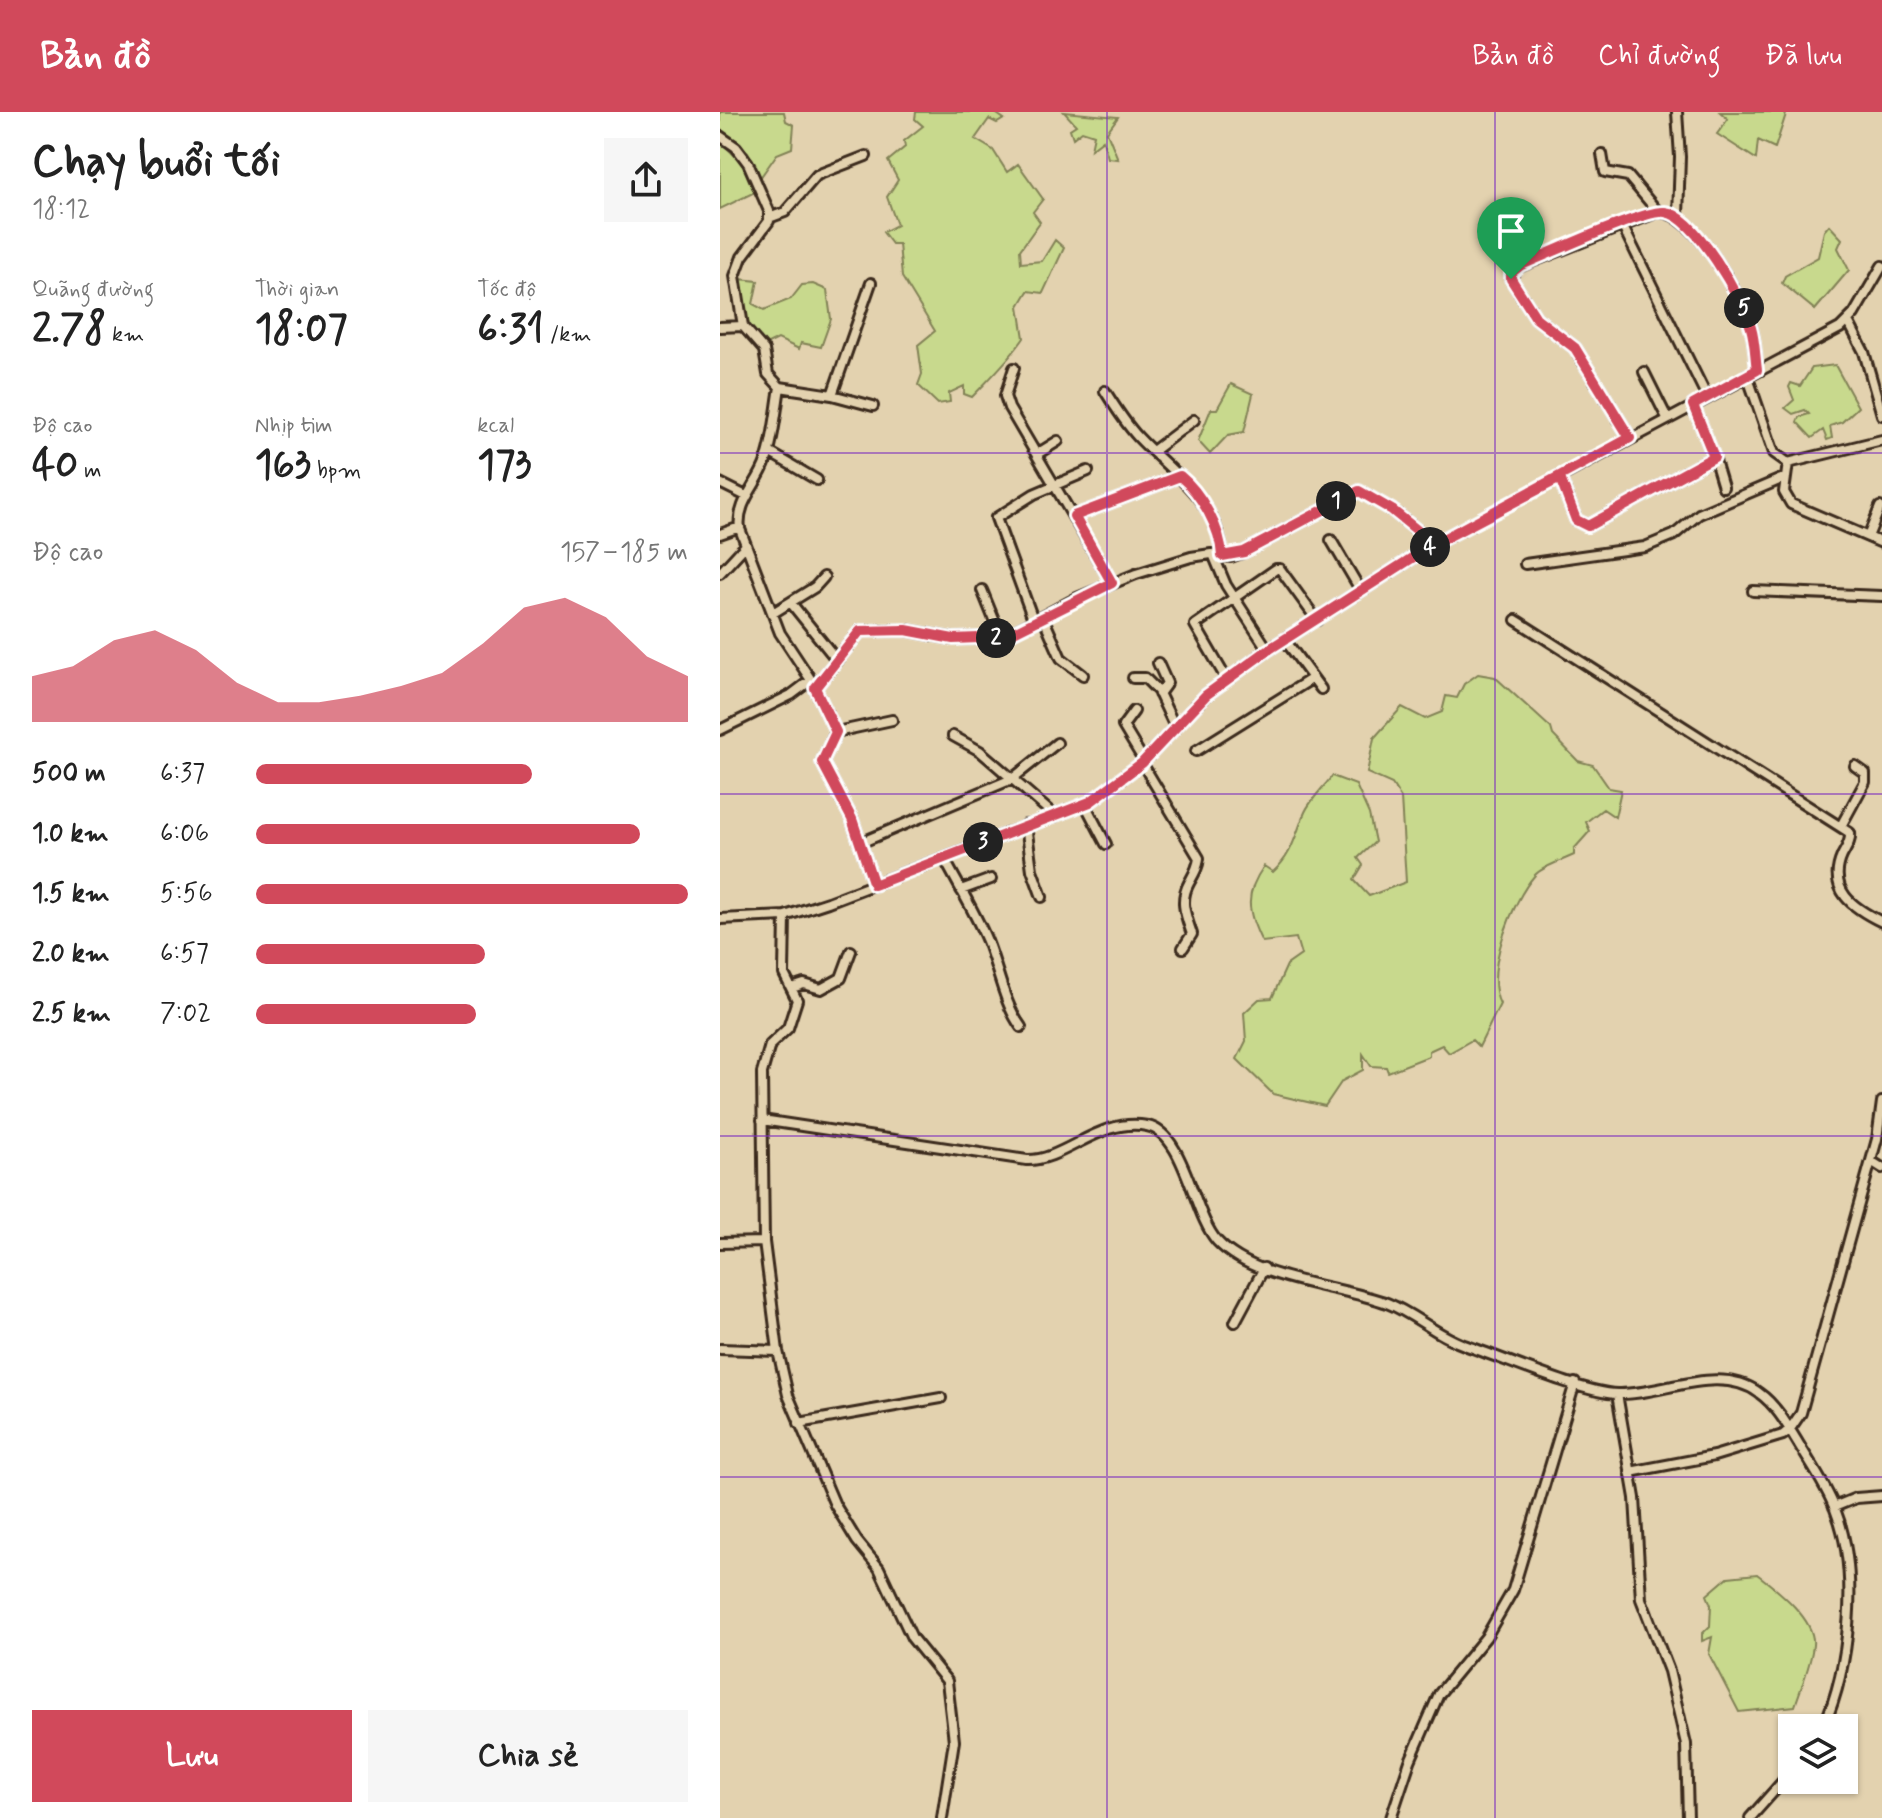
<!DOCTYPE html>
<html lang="vi">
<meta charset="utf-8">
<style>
:root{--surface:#fff;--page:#f6f6f6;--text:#222;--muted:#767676;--accent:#d1495b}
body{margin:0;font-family:Mynerve,sans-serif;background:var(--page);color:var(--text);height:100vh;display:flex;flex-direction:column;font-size:30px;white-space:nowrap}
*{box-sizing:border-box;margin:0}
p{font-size:26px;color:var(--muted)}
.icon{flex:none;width:44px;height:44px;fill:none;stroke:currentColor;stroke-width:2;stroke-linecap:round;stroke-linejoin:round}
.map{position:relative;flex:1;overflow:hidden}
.sheet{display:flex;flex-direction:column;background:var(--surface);width:720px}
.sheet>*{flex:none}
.tools{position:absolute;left:1058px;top:1602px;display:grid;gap:16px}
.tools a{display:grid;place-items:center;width:80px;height:80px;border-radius:0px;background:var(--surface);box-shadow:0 2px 6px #0004;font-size:40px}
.pin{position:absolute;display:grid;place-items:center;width:68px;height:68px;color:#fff;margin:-82px -34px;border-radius:50% 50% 50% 0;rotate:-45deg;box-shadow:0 0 8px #0007}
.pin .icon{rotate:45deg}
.km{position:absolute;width:40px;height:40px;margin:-20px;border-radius:50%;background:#222;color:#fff;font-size:22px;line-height:40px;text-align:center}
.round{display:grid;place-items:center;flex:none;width:84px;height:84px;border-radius:0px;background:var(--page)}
.summary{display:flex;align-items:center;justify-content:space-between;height:136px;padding:0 32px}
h1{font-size:44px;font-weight:700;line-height:60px}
.metrics{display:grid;grid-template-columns:repeat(3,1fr);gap:12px;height:136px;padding:8px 32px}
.metrics div{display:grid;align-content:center}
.metrics b{font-size:40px;font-weight:700}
.metrics small{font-size:22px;font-weight:400}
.metrics p{font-size:22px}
.chart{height:224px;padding:16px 32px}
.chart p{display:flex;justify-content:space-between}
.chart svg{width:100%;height:144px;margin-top:8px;fill:var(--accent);opacity:.7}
.primary-button{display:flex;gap:16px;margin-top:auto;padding:16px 32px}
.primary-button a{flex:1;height:92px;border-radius:0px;background:var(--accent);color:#fff;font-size:32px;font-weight:700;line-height:92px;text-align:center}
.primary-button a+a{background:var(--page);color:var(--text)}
ul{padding:0 32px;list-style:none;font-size:26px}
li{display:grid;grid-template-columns:128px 96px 1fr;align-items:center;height:60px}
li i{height:20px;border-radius:10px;background:var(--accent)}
header{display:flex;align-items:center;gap:48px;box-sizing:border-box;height:112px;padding:0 40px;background:var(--accent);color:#fff}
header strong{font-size:38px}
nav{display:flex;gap:44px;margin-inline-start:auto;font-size:28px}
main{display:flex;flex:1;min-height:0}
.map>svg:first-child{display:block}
.green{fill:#c8d98d;stroke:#828256;stroke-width:2}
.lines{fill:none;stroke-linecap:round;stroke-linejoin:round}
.minor-casing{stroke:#3b2a1e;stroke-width:14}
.minor{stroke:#e3d2af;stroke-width:8}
.route-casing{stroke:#fff;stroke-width:16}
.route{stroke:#d1495b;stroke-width:10}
.grid{fill:none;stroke:#7b2cbf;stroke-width:2;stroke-opacity:0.55}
</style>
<header>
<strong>Bản đồ</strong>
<nav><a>Bản đồ</a><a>Chỉ đường</a><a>Đã lưu</a></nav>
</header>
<main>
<section class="sheet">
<div class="summary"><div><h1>Chạy buổi tối</h1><p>18:12</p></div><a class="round"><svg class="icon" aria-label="share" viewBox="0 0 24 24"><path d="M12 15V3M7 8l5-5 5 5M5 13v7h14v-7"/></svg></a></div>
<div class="metrics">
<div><p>Quãng đường</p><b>2.78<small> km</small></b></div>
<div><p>Thời gian</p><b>18:07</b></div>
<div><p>Tốc độ</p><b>6:31<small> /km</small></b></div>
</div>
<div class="metrics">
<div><p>Độ cao</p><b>40<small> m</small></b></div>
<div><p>Nhịp tim</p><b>163<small> bpm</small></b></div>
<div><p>kcal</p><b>173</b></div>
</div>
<div class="chart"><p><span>Độ cao</span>157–185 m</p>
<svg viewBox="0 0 160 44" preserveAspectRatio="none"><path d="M0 44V30L10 27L20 19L30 16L40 22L50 32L60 38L70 38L80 36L90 33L100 29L110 20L120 9L130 6L140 12L150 24L160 30V44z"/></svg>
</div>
<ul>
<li><b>500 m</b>6:37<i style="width:64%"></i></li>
<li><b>1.0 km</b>6:06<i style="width:89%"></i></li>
<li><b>1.5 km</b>5:56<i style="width:100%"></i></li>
<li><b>2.0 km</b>6:57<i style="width:53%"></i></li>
<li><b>2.5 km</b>7:02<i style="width:51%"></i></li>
</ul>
<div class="primary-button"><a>Lưu</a><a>Chia sẻ</a></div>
</section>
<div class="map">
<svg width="1162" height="1706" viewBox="0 0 1162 1706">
<rect width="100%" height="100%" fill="#e3d2af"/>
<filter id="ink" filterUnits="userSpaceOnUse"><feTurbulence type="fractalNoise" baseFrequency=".0125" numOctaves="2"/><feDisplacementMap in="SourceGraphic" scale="16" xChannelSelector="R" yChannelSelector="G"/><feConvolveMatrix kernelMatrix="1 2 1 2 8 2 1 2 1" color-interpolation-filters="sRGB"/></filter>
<g filter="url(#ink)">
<!-- green -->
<path class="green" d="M0,0H64L66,9L74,13L72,36L57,42L40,66L28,40L0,19Z
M196,0H274L284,7L277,11L269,7L255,27L273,38L287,60L298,52L323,87L313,100L320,110L300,138L301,151L322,149L335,128L344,136L323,181L308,179L299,194L304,226C289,248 270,266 252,285L244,282V274L229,281L230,290L218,292L198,273L202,262L198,233L215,219L182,165L179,132H172L163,120L177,113L167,85L178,68L168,49L185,35L184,29L203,14L195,7Z
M344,0L398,5L387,20L398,47L388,46L383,28L371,37L374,23L362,19L353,26L350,17L356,13Z
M1000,0H1066V2L1055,36L1038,28L1036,47L997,22L1008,7Z
M0,29L23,52L35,80L0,97Z
M1109,113L1122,127L1118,136L1129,158L1095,198L1062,171L1065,164L1098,145L1104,119Z
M19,167L38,169L33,192L44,198L71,187L82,173L93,172L107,178L111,207L101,235L81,231L79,237L58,227L46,233L27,213Z
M1115,253L1138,295L1122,310L1110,314L1112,326L1107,328L1103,318L1092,326L1077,310L1079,305L1089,302L1085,298L1073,302L1065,296L1074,288L1069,275L1071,271L1080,274L1092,256Z
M511,272L533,282L524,320L508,323L490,342L478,329L491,297H497Z
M758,562L775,565L831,616L833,623L858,649L873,653L889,676L901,678L895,705L883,697L866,710L870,719L854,737V743C842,749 823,754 815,763C792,789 764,860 780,892L759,935L752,928L729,941L722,933L709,939V944L668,960L666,955L651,954L643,942V958L622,969L605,994L553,982L517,947L526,929L524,901L539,887L552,886L567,853L581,843L576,826L542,830C527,800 524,782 544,754L553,760C573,742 575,723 585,700C591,687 604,675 612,664L636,673L649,702L655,730L638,746L643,753L634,768L649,784L686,770L681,686L672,672L647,661L654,626L682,595L705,607L722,600L726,584L737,586L744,572Z
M1037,1462C1056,1477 1096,1507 1093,1533C1091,1553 1081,1575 1075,1594L1019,1600L989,1542L992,1525L982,1529V1522L990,1514L991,1493L987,1483L1008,1465Z"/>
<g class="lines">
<defs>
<path id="minor" d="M957,0L960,45L958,104
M0,24L16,35L28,51L49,99V109L22,145L15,164L23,214L44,238L48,262L60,275C56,299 54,326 46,349C38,373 16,390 20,417L60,521L91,568L116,620L102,650L132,707L154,773
M882,42L885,60L908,64L938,100
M49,106L65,100L97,63L146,44
M902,113L987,285
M1128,209L1144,240L1162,303
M0,215L23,214
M294,256L285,284L289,296L392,471
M924,260L947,306
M1027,263L1054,341L1068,351L1162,328
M60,275L112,283L151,171
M385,279C395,295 405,311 418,325C451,360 500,391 502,444
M112,283L153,294
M910,326L855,236L816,206L791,167L796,156L938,100C973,98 1022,185 1031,215C1035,229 1035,244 1037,258
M433,339L474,308
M49,340L97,368
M317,342L338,329
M994,345L1003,375
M1068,351L1064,380L1071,392L1162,431
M840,366L856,408L868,414L994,345L973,293
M0,371L26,384
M354,404L460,364
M0,422L20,415
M1148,425L1160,395
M611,428L641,479
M493,442L506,473L548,538
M805,452L925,435L954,423L979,402L1066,365
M0,461L26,433
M262,478L281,525
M1033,479L1162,484
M71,491L116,547
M53,501L95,475L104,465
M323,505L341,546L363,563
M796,508L1130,721C1131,730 1126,736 1122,744C1107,778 1133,796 1162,810
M314,510L276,406L314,382L368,359
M565,528L601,577
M438,551L447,571L439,582
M413,566H425L438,579L455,615
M507,568L475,513L556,457H560L597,508
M95,576L140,519L186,518L233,527L284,525L357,486L416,462L471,445L491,442L511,445L524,440L639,379L672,398L714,432
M414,599L403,614L424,649
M0,618L71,583L91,568
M116,620L172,608
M233,624L260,639L335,704
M476,639L593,566
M422,651L479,746C478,756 474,762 469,771C459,789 466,804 472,822L463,836
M365,692L386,732
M306,713L312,758L322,785
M1121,714L1145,670V661L1135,654
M140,731L292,667L337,631
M224,746C238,773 255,800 267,829C278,856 284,892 301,915
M241,778L271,767
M65,804L64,862L77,888L68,916L50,933L42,961L44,1130L58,1239L68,1283L115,1393L137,1429L159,1456L192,1526L227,1569L234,1629L222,1706
M0,807L65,804L108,790L370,690L422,651L486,583L548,538L714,432L1120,216L1134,202L1162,154
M72,876L84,872L101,877L121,866L131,839
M42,1008L307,1048C345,1049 379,1005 427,1014C465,1021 473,1103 497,1129C534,1169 618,1173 667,1191C695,1202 717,1224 747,1234C783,1246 863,1281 897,1282C940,1284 999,1251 1039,1281C1058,1294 1071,1320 1083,1339C1094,1357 1107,1376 1115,1397C1140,1460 1130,1555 1103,1616
M1151,1049L1162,1056
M0,1131L44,1130
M515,1210L544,1156
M0,1237L58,1239
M897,1282L915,1386L921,1487L949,1559L966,1632L968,1706
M79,1311L221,1286
M910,1360L994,1344L1063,1323L1070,1317L1081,1301L1157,1027L1162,990
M1114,1395L1136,1386L1162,1384
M671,1706L690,1649L719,1582L766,1525L793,1478L855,1271
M1030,1706L1072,1659"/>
</defs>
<!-- minor casing -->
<use href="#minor" class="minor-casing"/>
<!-- minor -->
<use href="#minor" class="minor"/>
</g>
</g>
<g class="lines" filter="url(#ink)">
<defs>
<path id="route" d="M791,167L816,206L855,236L910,326L714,432L672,398L639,379L524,440L502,444C501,417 481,381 460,364L354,404L392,471L284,525L233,527L186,518L140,519L95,576L116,620L102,650L132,707L154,773L370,690L422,651L486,583L548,538L714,432L840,366L856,408L868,414L994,345L973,293L1037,258C1035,244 1035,229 1031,216C1023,188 975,103 945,100C924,97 827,143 801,153L791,161V167"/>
</defs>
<!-- route casing -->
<use href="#route" class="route-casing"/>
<!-- route -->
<use href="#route" class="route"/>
</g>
<!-- grid -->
<path class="grid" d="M387,0V1706M775,0V1706M0,341H1162M0,682H1162M0,1024H1162M0,1365H1162"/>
</svg>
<div class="tools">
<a><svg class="icon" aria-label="layers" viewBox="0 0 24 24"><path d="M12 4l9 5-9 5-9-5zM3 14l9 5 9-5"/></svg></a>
</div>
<div class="pin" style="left:791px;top:167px;background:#1e9e55"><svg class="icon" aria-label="arrive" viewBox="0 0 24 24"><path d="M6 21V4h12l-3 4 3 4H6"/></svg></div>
<b class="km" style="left:616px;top:389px">1</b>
<b class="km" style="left:276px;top:526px">2</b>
<b class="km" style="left:263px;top:730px">3</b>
<b class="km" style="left:710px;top:435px">4</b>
<b class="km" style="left:1024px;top:196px">5</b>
</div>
</main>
